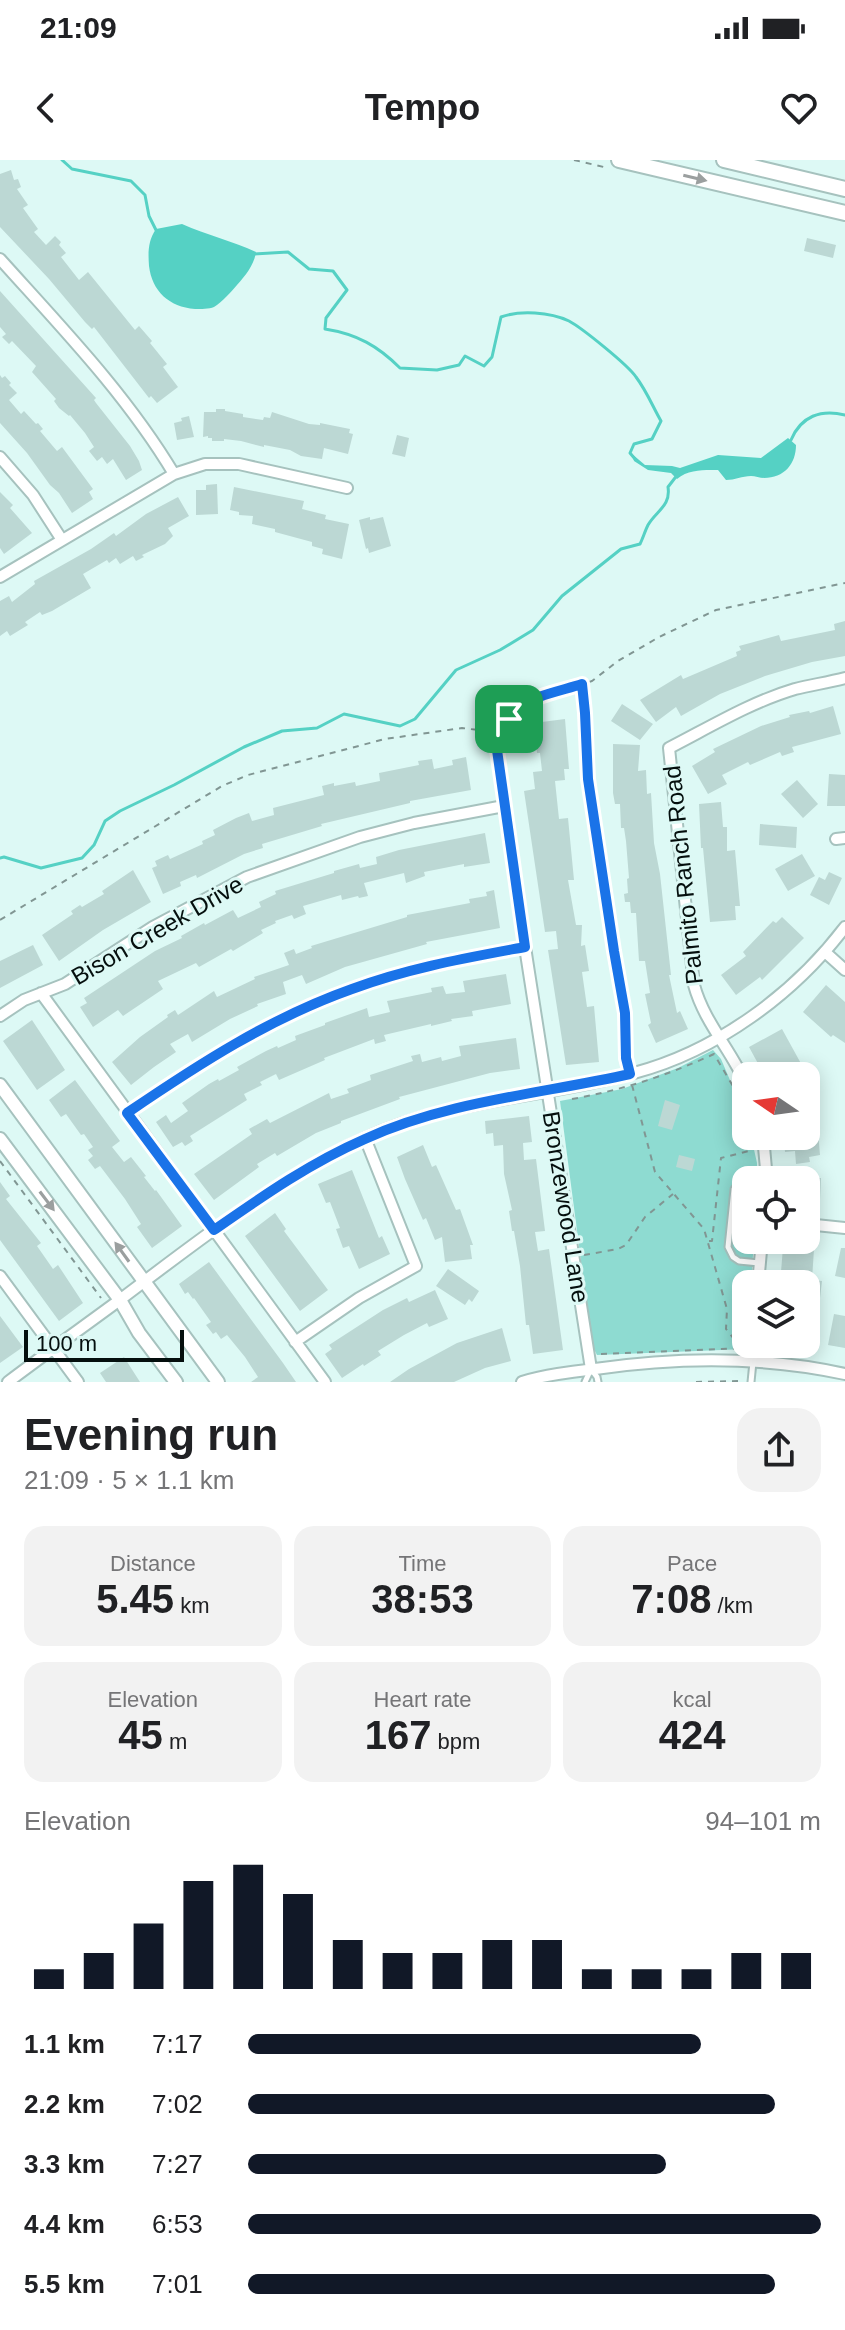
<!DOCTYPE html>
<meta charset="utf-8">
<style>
:root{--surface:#fff;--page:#f2f2f2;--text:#202124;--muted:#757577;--accent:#111827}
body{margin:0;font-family:Arial,sans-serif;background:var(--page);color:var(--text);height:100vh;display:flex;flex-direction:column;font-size:30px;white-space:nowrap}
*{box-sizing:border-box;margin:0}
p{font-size:26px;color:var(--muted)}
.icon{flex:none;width:44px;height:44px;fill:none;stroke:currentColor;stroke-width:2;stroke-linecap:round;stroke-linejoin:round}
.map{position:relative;height:1222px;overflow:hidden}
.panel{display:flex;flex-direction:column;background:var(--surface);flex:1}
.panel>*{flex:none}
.needle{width:52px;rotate:283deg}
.controls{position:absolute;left:732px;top:902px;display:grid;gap:16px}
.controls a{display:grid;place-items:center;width:88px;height:88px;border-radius:16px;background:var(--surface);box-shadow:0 4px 20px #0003;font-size:40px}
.scale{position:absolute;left:24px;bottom:20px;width:160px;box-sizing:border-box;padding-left:8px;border:4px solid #050f0e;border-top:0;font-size:22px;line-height:28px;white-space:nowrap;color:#050f0e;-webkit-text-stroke:6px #ddf9f5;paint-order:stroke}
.pin{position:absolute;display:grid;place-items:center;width:68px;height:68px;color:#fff;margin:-34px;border-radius:16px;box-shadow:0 4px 12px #0006}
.round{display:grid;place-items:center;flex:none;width:84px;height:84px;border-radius:24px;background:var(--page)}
.summary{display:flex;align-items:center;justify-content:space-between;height:136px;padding:0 24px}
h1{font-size:44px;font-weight:600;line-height:60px}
.figures{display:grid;grid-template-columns:repeat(3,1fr);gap:12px;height:136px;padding:8px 24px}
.figures div{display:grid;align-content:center;border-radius:20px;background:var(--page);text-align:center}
.figures b{font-size:40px;font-weight:600}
.figures small{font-size:22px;font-weight:400}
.figures p{font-size:22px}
.chart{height:224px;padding:16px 24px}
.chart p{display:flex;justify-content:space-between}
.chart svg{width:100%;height:144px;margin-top:8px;stroke:var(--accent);stroke-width:6}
ul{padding:0 24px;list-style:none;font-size:26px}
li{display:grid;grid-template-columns:128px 96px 1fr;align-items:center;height:60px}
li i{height:20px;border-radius:10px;background:var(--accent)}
.status{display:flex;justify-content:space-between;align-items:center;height:56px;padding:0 40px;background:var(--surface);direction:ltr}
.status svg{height:22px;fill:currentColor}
header{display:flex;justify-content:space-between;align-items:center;height:104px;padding:0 24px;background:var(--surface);font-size:36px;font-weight:600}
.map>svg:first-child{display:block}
.green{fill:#8edbd1}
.water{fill:#55d1c4}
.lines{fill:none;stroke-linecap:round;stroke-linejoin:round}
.stream{stroke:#55d1c4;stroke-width:3}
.building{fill:#bcd8d4}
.service-casing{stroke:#a6c2be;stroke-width:9}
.minor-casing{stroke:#a6c2be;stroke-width:14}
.tertiary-casing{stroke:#a6c2be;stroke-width:16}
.secondary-casing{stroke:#a6c2be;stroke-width:18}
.path{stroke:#819693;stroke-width:2;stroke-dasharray:6 6;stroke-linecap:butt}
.service{stroke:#fff;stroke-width:5}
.minor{stroke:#fff;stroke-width:10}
.tertiary{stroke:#fff;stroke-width:12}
.secondary{stroke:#fff;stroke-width:14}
.oneway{fill:#9b9f9f}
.route-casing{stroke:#fff;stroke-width:16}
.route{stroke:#1a73e8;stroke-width:10}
.labels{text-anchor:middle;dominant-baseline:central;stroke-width:6;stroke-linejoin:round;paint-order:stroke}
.street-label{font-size:24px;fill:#050f0e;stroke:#ddf9f5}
</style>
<div class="status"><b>21:09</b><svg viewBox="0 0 49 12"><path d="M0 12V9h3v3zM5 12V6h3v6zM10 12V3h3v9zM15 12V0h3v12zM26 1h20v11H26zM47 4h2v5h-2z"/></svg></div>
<header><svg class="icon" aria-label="back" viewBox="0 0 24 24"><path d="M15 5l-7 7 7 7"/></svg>Tempo<svg class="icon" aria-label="heart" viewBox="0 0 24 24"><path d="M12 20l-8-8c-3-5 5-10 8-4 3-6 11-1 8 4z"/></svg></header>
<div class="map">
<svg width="845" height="1222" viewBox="0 0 845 1222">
<rect width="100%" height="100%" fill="#ddf9f5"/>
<!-- green -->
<path class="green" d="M713,890L721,899L746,958V976H751L757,1003V1020H746V1080H754L751,1124H746V1189L597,1195L592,1185L560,941L622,929L678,908Z"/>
<!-- water -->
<path class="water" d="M182,64C207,75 232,81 256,92C254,105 246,115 237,125C231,132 222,142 214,147C209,149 201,149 195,149C169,147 152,131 149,106C148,92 148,81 156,69Z
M788,278L796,285C796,304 784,318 764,318C760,318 755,316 751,316C742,316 735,320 726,320L718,310C704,310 689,309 677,319L671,313L648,310L634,301L632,294L645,305L672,306L680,308L718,295L761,298Z"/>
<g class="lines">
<!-- stream -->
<path class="stream" d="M62,0L72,9L131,21L145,35L149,56L156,70
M252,94L288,92L309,109L333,111L347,130L326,158L325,169C357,174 378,186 400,208L437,210L459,205L465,196L484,206L492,197L501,157C520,150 550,152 569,161C582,168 628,205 636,217C646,230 653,247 661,261L652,279L634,284L630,293L635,299
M791,280C801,256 821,249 845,255
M0,698L4,697L41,708L82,698L94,685L105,661L120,651L174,625L244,587L282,571L317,568L344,554L400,566L415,559L456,510L500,490L533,470L562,436L621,389L640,384C643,378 645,371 648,365C656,351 671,346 668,327L678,314"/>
</g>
<!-- building -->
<path class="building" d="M11,10L14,20L18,19L21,27L17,29L28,45L23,48L38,69L34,72L46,85L55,76L61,82L59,85L66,93L61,97L79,120L88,112L135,170L139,166L152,181L150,183L167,204L163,207L178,227L157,243L151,236L149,238L94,167L92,169L85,162L49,119L0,67V14Z
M807,78L836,85L833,98L804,91Z
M0,131L96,238L94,240L96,243L130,286L139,301L142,310L126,320L113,299L107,304L102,297L97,301L89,291L94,287L85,273L70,255L69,256L59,248L54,241L56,239L32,212L36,206L12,181L9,184L2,177L6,174L0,167Z
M0,215L2,218L5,216L11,223L9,225L17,233L9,240L21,254L24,251L36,264L38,263L43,269L40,271L57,291L62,287L93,329L89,332L93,339L72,353L59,333L50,325L27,293L0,263Z
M216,249H225V251L243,254V257L263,260L264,257L270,258L272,252L309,264L320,265V263L350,269L349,273L353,274L348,294L324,288L322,299L301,296L290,290L264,285V287L241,281L224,279V281H212V278H208V276L203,277L204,252H216Z
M189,256L194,277L177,280L174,263L182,261L181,258Z
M397,275L409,278L405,297L392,294Z
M217,324L218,354L196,355V330H206V325Z
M234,327L304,341L302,349L326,355L325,359L349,364L342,399L322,394L323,389L312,386V382L275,372V369L252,364L253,356L239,355V352L230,350Z
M0,332L13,345L10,348L32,373L4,394L0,388Z
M178,337L189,356L168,368L173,376L165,384L142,395L144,397L136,401L133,396L120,404L116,398L109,403L107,400L83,414L91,428L52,451L42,455L40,452L25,462L28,465L10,476L7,471L0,476V441L9,436L12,442L35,424L34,421L91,389L114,373L116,376L146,354Z
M370,357V360L383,357L391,386L369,393L368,388L366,389L359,360Z
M845,461V496L812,502L765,516L720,534L681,556L676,547L656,562L640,540L681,515L683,519L737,496L736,492L741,490L739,486L779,475L781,481L835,470L834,464Z
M622,544L653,564L640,580L611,561Z
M833,546L841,574L792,587L794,592L782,596L780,592L750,605L748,602L722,615L727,624L708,634L692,606L715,592L713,589L761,566L790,557L789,555L809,551L810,553Z
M565,559L569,609H564L565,620L555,621L559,659L568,658L574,720H568L576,765H582L581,786L585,785L589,811L582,812L587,847L594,846L599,902L566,905L548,790L558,789L556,771L545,772L524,631L535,629L533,612L542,611L540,593H537L534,563Z
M613,584L640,585L638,611L646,610L647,634L651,633L654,683L660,714L671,815H669L677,853L680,851L688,869L656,883L648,865L651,863L645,834L650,833L645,801H639L636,753H631L630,742H625L624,734L628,733L627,719L629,718L626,681L624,668H621L620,644H615L613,633Z
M466,597L471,630L410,641V643L321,664L322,666L262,684L263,688L244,694L197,718L196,715L180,722L181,726L163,734L152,708L157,706L155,701L168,695L170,699L203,684L202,681L215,675L213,670L236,658L249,653L252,661L274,655L273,648L324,635L322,626L334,623V626L355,622L356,626L380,621L379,613L419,605L418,601L432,599L434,609L453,605L452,600Z
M829,614L845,615V646H827Z
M797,620L818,644L803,658L781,634Z
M721,642L723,667H727V691L735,690L740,746H735L736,760L710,762L703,688H701L699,644Z
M760,664L797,667L796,688L759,685Z
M485,673L490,703L464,707V704L424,712L425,716L406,723L404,713L364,723L368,736L359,738L358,736L342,740L341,735L303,746L306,754L294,759L292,755L275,761L276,763L261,770L263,773L233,791L231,789L199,807L196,803L158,821L163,829L123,856L118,850L93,867L80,847L87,843L84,838L155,791L182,778L181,776L204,763L205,765L233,750L238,758L261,747L259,742L276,734L275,731L334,713V711L359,704L360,708L377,704L376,697L399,690Z
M802,694L815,716L788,731L775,709Z
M133,710L151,742L103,770L59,801L42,775L73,754L71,751L80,745L82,747L104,734L102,731Z
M829,712L842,718L829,745L810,735L819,717L825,720Z
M494,730L500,768L426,782L427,784L345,807L306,824L302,815L283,822L286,834L257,844L258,846L230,859L192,882L188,874L170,884L176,892L154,907L131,925L112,902L140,877L168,857L167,855L175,850L178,855L214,831L217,837L255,819L254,817L289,805L284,793L294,789L296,794L312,788L311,786L407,757V755L470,743L469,739L487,736L486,732Z
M782,757L804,778L762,820L760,817L736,835L721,815L746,796L743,792L773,761L776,763Z
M33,785L43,805L0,828V801Z
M506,814L511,844L472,851L473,856L451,859L452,861L431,866V864L384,875L386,881L375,884L374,879L324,898L325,900L279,920L276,914L260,922L262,925L244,934L247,940L190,976L193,981L185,986L182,982L173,987L156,962L166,955L171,963L188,951L182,943L209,924L218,919L219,921L239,910L237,907L266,891L277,886L278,888L296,880L295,876L325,865V863L367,848L369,857L390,852L387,841L432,832L431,828L443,826L446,834L465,832L463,821Z
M826,825L845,842V883L833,875L831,877L803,852Z
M32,860L65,910L37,930L3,881Z
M782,869L804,909L801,910L803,916H767L764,908L761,909L749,887Z
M516,878L520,909L490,913L399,937L400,939L341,961V963L316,973L277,996L275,993L257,1004L259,1007L214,1040L194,1014L252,974L249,969L267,959L270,963L329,933L331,939L349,933L347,929L371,920L370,915L413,901L411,896L420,894L422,902L441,897L442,901L461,896L459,886Z
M75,920L120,981L112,987L124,1002L131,997L146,1016L144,1017L155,1031L156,1030L182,1066L152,1088L137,1067L141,1064L125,1039L100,1006L95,1009L88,1000L93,996L88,990L93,987L84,974L81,975L66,954L61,957L49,940Z
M818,937L820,947L816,948L820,995L809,997L810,1002L796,1004L795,991L785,992L784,979L806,977V939Z
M665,940L680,945L672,970L658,966Z
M529,956L532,982L523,983L524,1000L536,999L545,1071L535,1072L538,1091L549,1089L563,1190L533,1194L529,1165H526L520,1106L514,1071H512L509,1051L512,1050L504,1014L503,985L494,986L493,973L486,974L485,961Z
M423,985L432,1007L436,1005L456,1050L460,1049L473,1085H470L472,1099L445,1102L442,1077L435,1080L426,1058L423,1060L405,1019L397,997Z
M679,995L695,999L692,1011L676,1007Z
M352,1010L379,1078L382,1076L390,1094L359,1109L349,1086L343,1088L336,1069L340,1068L330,1042L326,1043L318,1024Z
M806,1018H821L820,1039H806Z
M0,1022L10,1036L6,1039L41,1083L37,1086L53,1109L58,1105L83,1143L59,1161L0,1080Z
M275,1053L286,1069L284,1071L328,1130L300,1151L245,1076Z
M783,1087L814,1089L812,1120L822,1121L820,1138H815L813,1161L816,1162L814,1182H806V1124H784L785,1112H781Z
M841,1088H845V1118L835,1116Z
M209,1102L283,1203L296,1222H251L258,1217L245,1197L227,1175L221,1179L216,1172L213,1174L206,1165L211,1162L194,1138L193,1139L188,1132L185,1134L179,1124Z
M448,1109L479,1131L472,1142L469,1139L465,1145L436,1126Z
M435,1130L448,1159L429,1167L427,1163L404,1175L378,1191L381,1195L364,1206L363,1204L342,1218L325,1194L332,1189L329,1185L383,1150L407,1138L409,1142Z
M834,1154L845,1156V1188L828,1185Z
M0,1156L23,1187L0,1203Z
M502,1168L511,1201L485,1208L454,1222H390L409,1209L457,1183Z
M124,1197L140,1222H106L100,1213Z"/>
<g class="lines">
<defs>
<path id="service" d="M759,1103L739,1101L733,1097L728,1087L734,1029L743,1018L766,1014
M585,1222L591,1209L597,1217L598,1222
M751,1222L753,1202"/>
<path id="minor" d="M0,99C62,168 126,234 174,314
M0,297L33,335L62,380
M0,417L174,314L205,304H239L347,328
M498,599L525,787L591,1209
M836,679L845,678
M825,792L845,810
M41,833L325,1222
M0,856L24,840L65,824L153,767L247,717L360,677L414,663L504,646
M746,924C731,890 704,862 694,825L669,588C710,567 751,542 795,529C812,525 829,522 845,518
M127,953C199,904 270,858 352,829C408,808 467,798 525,787
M763,976L767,1020
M806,1064L845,1068
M0,1116L78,1222
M758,1124L762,1080
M295,1182L359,1138L416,1106L365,978
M753,1201L754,1184
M8,1222C45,1194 83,1167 121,1139C198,1081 275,1020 363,979C449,939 544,938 634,913C717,891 794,834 845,767
M522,1222C545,1215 570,1212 595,1209C678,1197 762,1196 845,1214"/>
<path id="tertiary" d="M0,925L218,1222
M0,979L120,1140L139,1173L176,1222"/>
<path id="secondary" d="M619,0L845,53
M724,0L845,29"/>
</defs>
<!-- service casing -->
<use href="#service" class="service-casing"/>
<!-- minor casing -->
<use href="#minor" class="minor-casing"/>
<!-- tertiary casing -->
<use href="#tertiary" class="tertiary-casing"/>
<!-- secondary casing -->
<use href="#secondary" class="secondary-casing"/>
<!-- path -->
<path class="path" d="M574,0L608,8
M582,525L588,619L614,791L625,853L627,903
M494,570L497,587
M0,760L222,626L248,615L385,579L462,568L478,570L494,569L509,559L517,548L526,543L592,521L618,501L659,477L716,450L845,423
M632,925L655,1012L704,1069L727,1149L726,1169L742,1189
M572,939C623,930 668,915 714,894L740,938L746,959
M0,1001L101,1138
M709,1081H712L721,998L753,990
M584,1095L618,1089L626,1085L645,1057L673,1034
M744,1182L746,1151
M601,1194L743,1188
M696,1222L743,1221"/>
<!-- service -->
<use href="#service" class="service"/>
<!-- minor -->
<use href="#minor" class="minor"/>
<!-- tertiary -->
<use href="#tertiary" class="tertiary"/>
<!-- secondary -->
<use href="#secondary" class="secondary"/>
</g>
<!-- one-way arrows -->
<defs><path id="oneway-solid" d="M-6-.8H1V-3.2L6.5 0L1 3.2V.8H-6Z" transform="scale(2)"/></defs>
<g class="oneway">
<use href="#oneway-solid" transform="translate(695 18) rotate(13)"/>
<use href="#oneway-solid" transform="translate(47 1041) rotate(53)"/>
<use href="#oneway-solid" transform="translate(122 1092) rotate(-126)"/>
</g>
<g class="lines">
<defs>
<path id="route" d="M582,524L585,553L588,619L614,791L625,853L626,898L630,914C541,934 448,941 365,979C310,1003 263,1036 214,1070L127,953C199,904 270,858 352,829C408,808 466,798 525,787L494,569C505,563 510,554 519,547C533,536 564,530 582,524Z"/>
</defs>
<!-- route casing -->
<use href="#route" class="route-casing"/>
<!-- route -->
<use href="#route" class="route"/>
</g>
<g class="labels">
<!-- street labels -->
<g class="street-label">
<text transform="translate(683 715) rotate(-96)">Palmito Ranch Road</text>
<text transform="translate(157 770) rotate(-30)">Bison Creek Drive</text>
<text transform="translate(566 1047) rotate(81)">Bronzewood Lane</text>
</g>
</g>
</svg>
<div class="controls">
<a><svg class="needle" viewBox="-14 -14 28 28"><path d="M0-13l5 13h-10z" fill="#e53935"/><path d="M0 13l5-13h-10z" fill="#757577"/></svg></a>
<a><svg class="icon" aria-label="locate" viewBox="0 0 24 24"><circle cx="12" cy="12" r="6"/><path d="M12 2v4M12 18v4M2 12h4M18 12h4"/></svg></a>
<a><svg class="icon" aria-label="layers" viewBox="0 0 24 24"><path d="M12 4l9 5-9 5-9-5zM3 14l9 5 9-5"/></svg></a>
</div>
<div class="scale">100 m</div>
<div class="pin" style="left:509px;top:559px;background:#1e9e55"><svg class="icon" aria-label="arrive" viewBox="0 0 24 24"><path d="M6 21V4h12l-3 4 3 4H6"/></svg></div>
</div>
<section class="panel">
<div class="summary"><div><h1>Evening run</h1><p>21:09 · 5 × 1.1 km</p></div><a class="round"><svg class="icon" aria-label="share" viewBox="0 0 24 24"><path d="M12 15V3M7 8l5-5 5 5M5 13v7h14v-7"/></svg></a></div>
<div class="figures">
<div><p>Distance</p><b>5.45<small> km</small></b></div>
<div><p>Time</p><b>38:53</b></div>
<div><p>Pace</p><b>7:08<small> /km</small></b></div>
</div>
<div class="figures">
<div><p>Elevation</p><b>45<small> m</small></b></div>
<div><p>Heart rate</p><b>167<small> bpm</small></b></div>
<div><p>kcal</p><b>424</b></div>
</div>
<div class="chart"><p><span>Elevation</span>94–101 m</p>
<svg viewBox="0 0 160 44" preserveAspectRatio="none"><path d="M5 44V38M15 44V33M25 44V24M35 44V11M45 44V6M55 44V15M65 44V29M75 44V33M85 44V33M95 44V29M105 44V29M115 44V38M125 44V38M135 44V38M145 44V33M155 44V33"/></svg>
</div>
<ul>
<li><b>1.1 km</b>7:17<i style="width:79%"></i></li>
<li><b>2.2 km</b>7:02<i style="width:92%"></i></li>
<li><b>3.3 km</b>7:27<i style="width:73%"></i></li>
<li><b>4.4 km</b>6:53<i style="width:100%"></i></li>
<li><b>5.5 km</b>7:01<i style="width:92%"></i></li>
</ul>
</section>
